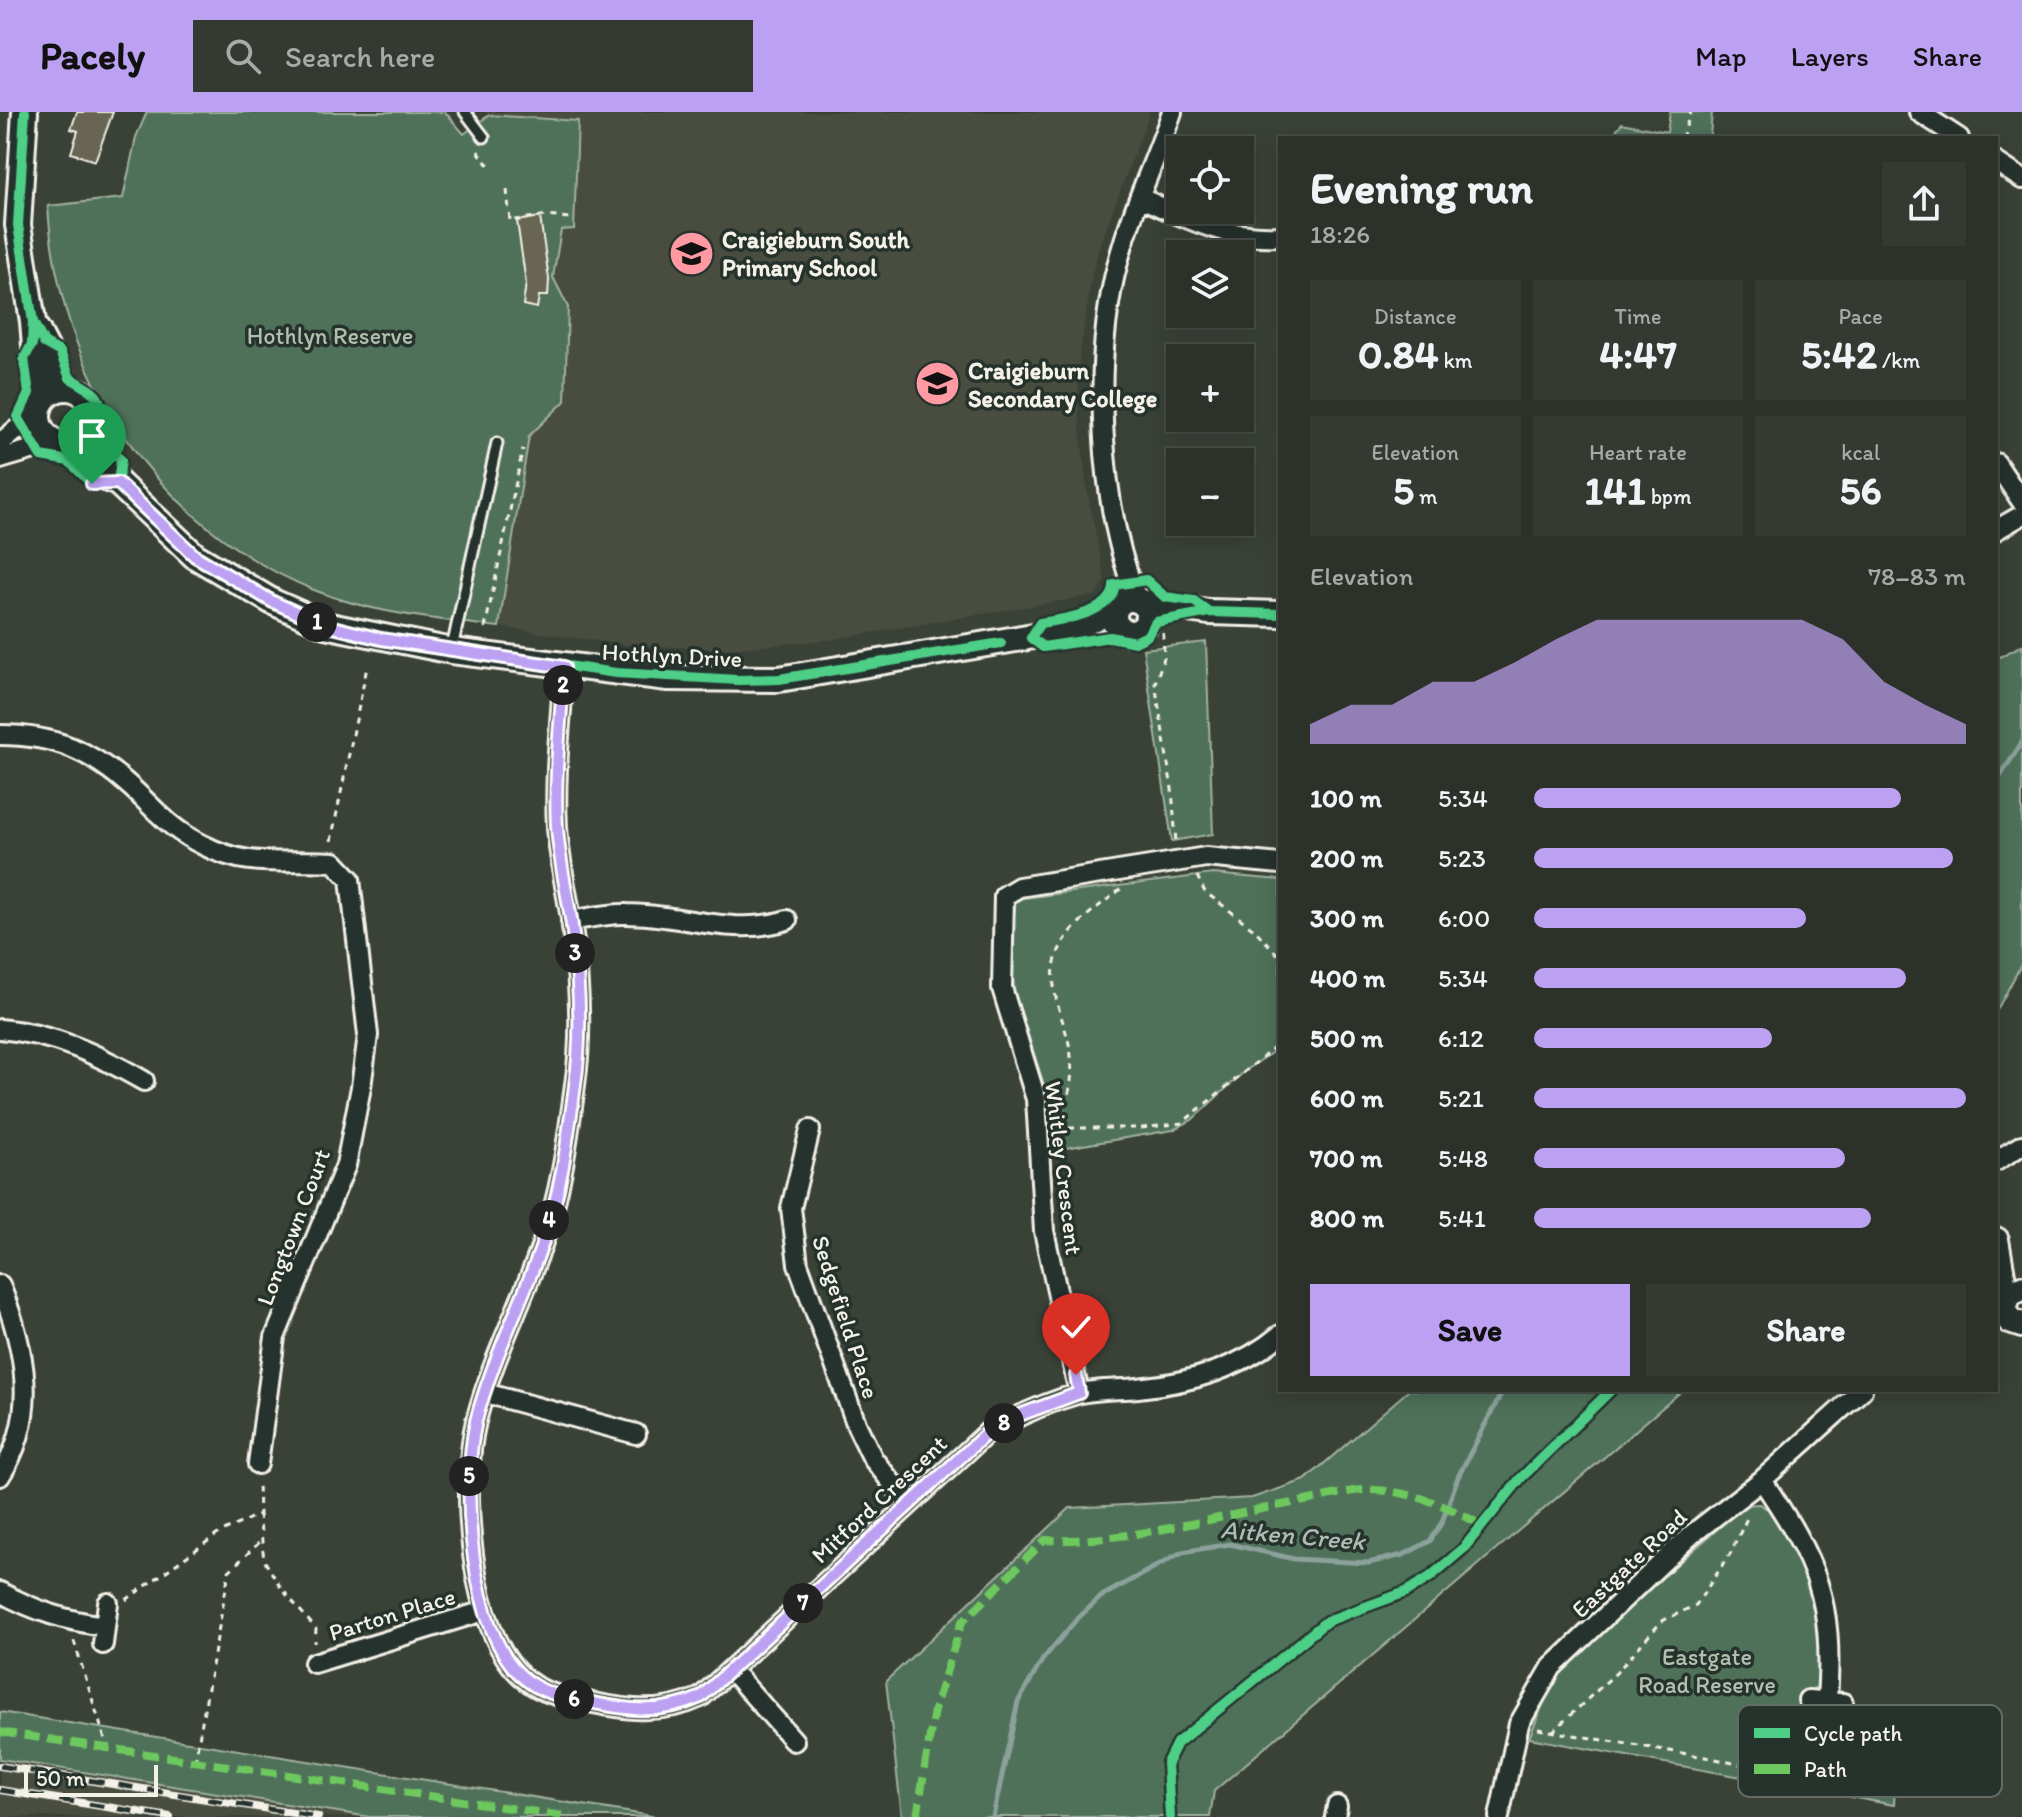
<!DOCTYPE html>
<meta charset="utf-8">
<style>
:root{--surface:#2c322a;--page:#343a32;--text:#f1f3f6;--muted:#a6aaa8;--line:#484d47;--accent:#bca0f2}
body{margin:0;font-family:Itim,sans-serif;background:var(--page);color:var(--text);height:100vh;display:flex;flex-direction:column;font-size:30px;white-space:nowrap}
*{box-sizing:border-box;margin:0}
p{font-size:26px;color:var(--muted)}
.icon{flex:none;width:44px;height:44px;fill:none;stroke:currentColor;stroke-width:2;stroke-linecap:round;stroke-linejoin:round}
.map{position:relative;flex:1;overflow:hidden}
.details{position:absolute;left:1278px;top:24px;width:720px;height:1256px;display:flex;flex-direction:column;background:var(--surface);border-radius:0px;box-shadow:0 4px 20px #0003,0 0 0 2px var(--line)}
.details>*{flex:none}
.tools{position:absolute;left:1166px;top:24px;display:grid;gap:16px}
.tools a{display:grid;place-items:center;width:88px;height:88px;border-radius:0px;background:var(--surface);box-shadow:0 4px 20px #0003,0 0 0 2px var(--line);font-size:40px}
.scale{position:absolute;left:24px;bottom:20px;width:134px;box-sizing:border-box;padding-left:8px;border:4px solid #f4f1e8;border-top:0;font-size:22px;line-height:28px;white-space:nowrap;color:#f4f1e8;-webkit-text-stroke:6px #26332d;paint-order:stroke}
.pin{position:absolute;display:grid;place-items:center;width:68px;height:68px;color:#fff;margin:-82px -34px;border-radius:50% 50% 50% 0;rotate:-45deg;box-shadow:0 0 8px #0007}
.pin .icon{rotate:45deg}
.km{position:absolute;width:40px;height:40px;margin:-20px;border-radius:50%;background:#222;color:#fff;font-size:22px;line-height:40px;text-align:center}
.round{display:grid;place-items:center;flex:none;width:84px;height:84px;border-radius:0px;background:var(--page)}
.overview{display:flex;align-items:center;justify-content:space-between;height:136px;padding:0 32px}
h1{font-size:44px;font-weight:700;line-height:60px}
.figures{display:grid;grid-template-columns:repeat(3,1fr);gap:12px;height:136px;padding:8px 32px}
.figures div{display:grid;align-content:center;border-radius:0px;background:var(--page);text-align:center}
.figures b{font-size:40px;font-weight:700}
.figures small{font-size:22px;font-weight:400}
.figures p{font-size:22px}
.chart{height:224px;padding:16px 32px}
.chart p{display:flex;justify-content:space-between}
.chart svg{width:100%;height:144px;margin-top:8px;fill:var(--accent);opacity:.7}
.cta{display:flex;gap:16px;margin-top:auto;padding:16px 32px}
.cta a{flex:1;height:92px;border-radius:0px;background:var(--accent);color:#111;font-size:32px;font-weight:700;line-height:92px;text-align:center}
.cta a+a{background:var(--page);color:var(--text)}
ul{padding:0 32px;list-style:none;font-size:26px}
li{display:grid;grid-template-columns:128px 96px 1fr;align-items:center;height:60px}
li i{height:20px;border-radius:10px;background:var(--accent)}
header{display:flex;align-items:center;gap:48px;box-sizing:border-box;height:112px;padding:0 40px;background:var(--accent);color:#111}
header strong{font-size:38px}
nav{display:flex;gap:44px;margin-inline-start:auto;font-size:28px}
.search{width:560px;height:72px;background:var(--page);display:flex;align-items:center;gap:20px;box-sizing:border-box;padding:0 28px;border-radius:0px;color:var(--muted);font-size:30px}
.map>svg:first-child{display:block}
.built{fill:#484d40}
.green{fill:#50715a;stroke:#a2b1a1;stroke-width:2}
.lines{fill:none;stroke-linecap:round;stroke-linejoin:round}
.stream{stroke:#8ca19c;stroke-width:5}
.building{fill:#686652;stroke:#f4f1e8;stroke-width:2}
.lane-casing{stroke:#f4f1e8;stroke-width:15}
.street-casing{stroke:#f4f1e8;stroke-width:24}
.secondary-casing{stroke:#f4f1e8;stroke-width:30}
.path{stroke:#f4f1e8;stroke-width:3;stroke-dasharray:6 6;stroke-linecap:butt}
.lane{stroke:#26332d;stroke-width:9}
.street{stroke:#26332d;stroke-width:18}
.secondary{stroke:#26332d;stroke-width:24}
.rail-casing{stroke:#f4f1e8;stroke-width:8}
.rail{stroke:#26332d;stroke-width:5;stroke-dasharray:15;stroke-linecap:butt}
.quiet{stroke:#6dc95d;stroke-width:8;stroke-dasharray:16 8;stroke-linecap:butt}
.cycleway-casing{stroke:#26332d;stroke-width:15}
.cycleway{stroke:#4dcf88;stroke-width:10}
.route-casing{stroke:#fff;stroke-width:16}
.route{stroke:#bca0f2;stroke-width:10}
.labels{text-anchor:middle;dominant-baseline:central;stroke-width:7;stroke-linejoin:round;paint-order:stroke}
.poi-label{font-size:24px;font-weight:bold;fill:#f4f1e8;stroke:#26332d;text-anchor:start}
.park-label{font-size:24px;fill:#b2beaf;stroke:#26332d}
.street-label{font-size:24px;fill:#f4f1e8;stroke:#26332d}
.water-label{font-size:26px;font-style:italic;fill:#afbcb6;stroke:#26332d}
.key{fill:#26332d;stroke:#646c65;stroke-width:2}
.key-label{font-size:22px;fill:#f4f1e8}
</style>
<header>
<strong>Pacely</strong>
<div class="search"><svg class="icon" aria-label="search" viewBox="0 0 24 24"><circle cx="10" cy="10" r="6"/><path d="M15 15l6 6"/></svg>Search here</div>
<nav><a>Map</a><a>Layers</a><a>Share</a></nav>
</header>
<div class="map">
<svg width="2022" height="1705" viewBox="0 0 2022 1705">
<rect width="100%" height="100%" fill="#3a4238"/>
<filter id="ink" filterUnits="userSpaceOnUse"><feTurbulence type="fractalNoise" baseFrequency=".0125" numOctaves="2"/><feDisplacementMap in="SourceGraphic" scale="16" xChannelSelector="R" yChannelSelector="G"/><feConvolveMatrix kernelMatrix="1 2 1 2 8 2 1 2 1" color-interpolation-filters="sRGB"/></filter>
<g filter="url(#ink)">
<!-- built -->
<path class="built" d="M484,0H1150L1101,129L1092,161L1078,255L1079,307L1087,378L1105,469L1096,483L827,528L728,537L628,533L499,515L529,324L565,289L568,195L553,165L561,118L573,117L577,9L498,5Z
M0,1647L82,1661L370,1705H0Z"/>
<!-- green -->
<path class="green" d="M147,0H445L464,22L489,3L578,9L574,117L561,118L553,165L568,195L565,289L529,324L499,515C436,507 373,502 314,478C155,413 58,262 48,94L123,86L136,25Z
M1670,0H1712L1710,24L1723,26H1610L1622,11L1667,20Z
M1206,530L1213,722L1172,729L1143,537Z
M2022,533V851L1996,900V547Z
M1213,762L1280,768V935L1245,959L1192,1008L1173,1018L1059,1037L1045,976L1015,882L1009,838L1016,787Z
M1409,1278H1683L1214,1679L1210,1705H902L886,1569L1070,1396L1252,1386L1305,1368Z
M1759,1392C1813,1417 1825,1523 1817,1575L1804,1581L1803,1596L1830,1599L1824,1637L1896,1657L1894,1693L1529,1626L1553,1569L1576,1541L1745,1393Z
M0,1600L658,1705H370L0,1647Z"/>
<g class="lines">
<!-- stream -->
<path class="stream" d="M1996,671L2022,630
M993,1705L1018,1590L1043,1547L1076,1508L1102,1484L1182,1440L1230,1432L1294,1447L1368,1451L1403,1443L1430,1429L1442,1410L1458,1365L1503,1278"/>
</g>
<!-- building -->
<path class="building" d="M77,0H113L95,49L71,41L78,19L71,17Z
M540,105L549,167L548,184H539L537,196L523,193L526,171L517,109Z"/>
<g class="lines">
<defs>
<path id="lane" d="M465,0L484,25
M452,536L497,331"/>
<path id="street" d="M1919,0L1959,26
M1996,50L2022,67
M1141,86C1190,108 1225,127 1280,124
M0,331L38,300
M0,347L58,330
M1996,351L2022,390
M1996,418L2022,403
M1137,487C1099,393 1092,247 1118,150C1131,99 1155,50 1172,0
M564,555C561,608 554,662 557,715C559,746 566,777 571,807C579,861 583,918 575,973C568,1025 561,1081 543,1130C522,1191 492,1247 476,1309C460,1374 469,1523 525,1567C538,1578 553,1583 569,1586C617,1596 656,1606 701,1585L987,1321C1015,1305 1045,1291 1077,1282C1096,1277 1118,1278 1138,1276C1189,1271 1240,1257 1280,1223
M0,623C55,623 92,639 132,676C158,700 170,717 203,733C251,758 284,746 334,750L350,767L368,923L361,975L346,1053L275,1225L258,1352
M571,809C589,806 609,801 627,802C682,802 732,825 787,808
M0,917C54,922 97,942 144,969
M810,1018L791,1096L798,1152L857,1314L873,1347L909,1392
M1996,1049L2022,1033
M0,1173C25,1235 40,1303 0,1364
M485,1281L636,1322
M1079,1281L1044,1119L1036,987L1002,876L1004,784L1019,775L1206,745L1280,752
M1762,1368C1817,1450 1834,1487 1827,1588
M0,1480C35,1499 66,1509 105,1514
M103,1532L108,1491
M314,1551L484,1499
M731,1558L794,1629
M1808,1588L1843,1591
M1335,1705L1337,1694
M1499,1705L1519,1612L1552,1555L1691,1423L1762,1368L1862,1278"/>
<path id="secondary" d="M25,0L18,113L33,210L40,294
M37,218L67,276
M38 304a28 28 0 1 1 56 0a28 28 0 1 1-56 0Z
M92,313L95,332L118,371
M63,332L100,364L118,371L195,444L273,490L325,513L452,539L668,566L779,567L1069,518L1116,496
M1114 504a17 17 0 1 1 34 0a17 17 0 1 1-34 0Z
M1144,491L1209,500L1280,502
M1996,1128L2006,1186
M2022,1176L2009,1182L2004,1196L2010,1209L2022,1213"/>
</defs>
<!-- lane casing -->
<use href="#lane" class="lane-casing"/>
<!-- street casing -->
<use href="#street" class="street-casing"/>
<!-- secondary casing -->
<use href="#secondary" class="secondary-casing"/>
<!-- path -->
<path class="path" d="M1682,26L1691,0
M478,39L487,52L492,48
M507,78L510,109L541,104L572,106
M485,516L523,337
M1163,521L1164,546L1155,571L1172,677L1176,730
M331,729L367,555
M1197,764L1205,780L1254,817L1280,845
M1057,1016H1142L1182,1011L1280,931
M1058,1016C1067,992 1074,971 1071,944C1067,906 1039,870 1063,831C1076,809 1101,793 1121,777
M259,1402L264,1448L281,1476L316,1517L315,1531
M126,1488L218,1422L259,1402L258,1369
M74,1529L108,1637
M1538,1617L1711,1646L1863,1680
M1552,1620L1616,1561L1662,1509L1696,1493L1730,1442L1749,1402
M195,1649L229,1459L262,1428"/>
<!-- lane -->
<use href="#lane" class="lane"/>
<!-- street -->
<use href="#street" class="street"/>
<!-- secondary -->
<use href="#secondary" class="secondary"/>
<defs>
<path id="rail" d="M0,1654L318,1705
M0,1678L170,1705"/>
</defs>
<!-- rail casing -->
<use href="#rail" class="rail-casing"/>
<!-- rail -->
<use href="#rail" class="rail"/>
<!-- quiet -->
<path class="quiet" d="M0,1620L570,1705
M917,1705L934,1598L962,1510L1045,1428C1134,1431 1218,1403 1305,1389C1326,1385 1351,1377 1372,1378C1411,1379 1450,1394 1482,1414"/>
<defs>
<path id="cycleway" d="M25,0L18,113L33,210L32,232L24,247L29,281L18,305L41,344L69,349L92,372L118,371
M33,210L44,231L60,240L70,266C121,293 89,295 104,329C108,337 115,342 121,348L118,371
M118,371L195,444L273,490L325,513L381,527L616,561L738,568L779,567L1001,531
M1209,500L1194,489L1165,485L1146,468L1114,473C1115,501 1061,508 1040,511L1031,526L1043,535L1110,525L1135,530L1147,524L1156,510L1209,500L1280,502
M1170,1705L1167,1651L1177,1631L1327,1509L1406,1480L1430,1465L1463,1437L1520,1367L1611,1278"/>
</defs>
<!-- cycleway casing -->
<use href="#cycleway" class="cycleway-casing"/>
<!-- cycleway -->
<use href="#cycleway" class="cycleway"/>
</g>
</g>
<g class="lines" filter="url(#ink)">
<defs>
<path id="route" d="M92,372L118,371L195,444L273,490L325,513L381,527L564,555C561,608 554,662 557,715C559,746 566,776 571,807C579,861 583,918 575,973C568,1025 561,1081 543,1130C522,1191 492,1247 476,1309C461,1374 469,1523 525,1567C538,1578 553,1583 569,1586C617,1596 656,1606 701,1585L987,1321L1017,1304L1079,1281L1076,1263"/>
</defs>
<!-- route casing -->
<use href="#route" class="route-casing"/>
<!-- route -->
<use href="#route" class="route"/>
</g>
<!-- icons -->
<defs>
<symbol id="school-disc" viewBox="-11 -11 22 22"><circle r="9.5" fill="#ff9aa2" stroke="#26332d"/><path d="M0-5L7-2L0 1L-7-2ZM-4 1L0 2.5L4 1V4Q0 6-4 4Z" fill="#111"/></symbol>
</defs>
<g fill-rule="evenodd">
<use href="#school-disc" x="666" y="116" width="51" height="51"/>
<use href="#school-disc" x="912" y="246" width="51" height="51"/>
</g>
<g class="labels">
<!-- poi labels -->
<g class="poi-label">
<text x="722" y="127">Craigieburn South<tspan x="722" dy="28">Primary School</tspan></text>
<text x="968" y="258">Craigieburn<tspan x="968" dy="28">Secondary College</tspan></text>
</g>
<!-- park labels -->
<g class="park-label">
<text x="330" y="223">Hothlyn Reserve</text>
<text x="1707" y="1544">Eastgate<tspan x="1707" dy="28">Road Reserve</tspan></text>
</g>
<!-- street labels -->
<g class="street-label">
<text transform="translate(672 543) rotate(3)">Hothlyn Drive</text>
<text transform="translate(1064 1056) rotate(83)">Whitley Crescent</text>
<text transform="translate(293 1115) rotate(-69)">Longtown Court</text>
<text transform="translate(846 1205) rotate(72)">Sedgefield Place</text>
<text transform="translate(879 1387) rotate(-43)">Mitford Crescent</text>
<text transform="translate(1629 1451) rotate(-43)">Eastgate Road</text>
<text transform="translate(392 1502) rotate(-17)">Parton Place</text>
</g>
<!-- water labels -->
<g class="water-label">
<text transform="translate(1293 1423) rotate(5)">Aitken Creek</text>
</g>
</g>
<!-- legend -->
<rect x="1738" y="1593" width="264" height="92" rx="12" class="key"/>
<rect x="1754" y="1616" width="36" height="10" fill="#4dcf88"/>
<rect x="1754" y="1652" width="36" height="10" fill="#6dc95d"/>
<g class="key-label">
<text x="1804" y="1629">Cycle path</text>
<text x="1804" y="1665">Path</text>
</g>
</svg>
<div class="tools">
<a><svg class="icon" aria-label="locate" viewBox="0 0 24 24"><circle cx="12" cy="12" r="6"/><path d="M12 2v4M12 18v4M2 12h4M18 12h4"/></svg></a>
<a><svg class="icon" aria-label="layers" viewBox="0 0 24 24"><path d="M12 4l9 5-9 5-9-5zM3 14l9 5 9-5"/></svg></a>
<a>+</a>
<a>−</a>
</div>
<div class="scale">50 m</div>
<div class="pin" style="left:92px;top:372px;background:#1e9e55"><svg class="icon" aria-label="arrive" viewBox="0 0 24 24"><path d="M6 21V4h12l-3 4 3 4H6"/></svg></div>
<div class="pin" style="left:1076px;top:1263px;background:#d93025"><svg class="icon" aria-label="check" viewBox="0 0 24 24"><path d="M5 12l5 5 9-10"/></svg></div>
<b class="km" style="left:317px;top:510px">1</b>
<b class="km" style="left:563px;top:573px">2</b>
<b class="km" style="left:575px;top:841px">3</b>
<b class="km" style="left:549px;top:1108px">4</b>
<b class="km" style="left:469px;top:1364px">5</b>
<b class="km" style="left:574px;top:1587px">6</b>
<b class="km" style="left:803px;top:1491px">7</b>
<b class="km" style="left:1004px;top:1311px">8</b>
<section class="details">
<div class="overview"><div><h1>Evening run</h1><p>18:26</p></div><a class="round"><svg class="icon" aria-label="share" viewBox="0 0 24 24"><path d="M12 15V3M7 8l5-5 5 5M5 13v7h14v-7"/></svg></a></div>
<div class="figures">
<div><p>Distance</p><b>0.84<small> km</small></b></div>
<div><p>Time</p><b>4:47</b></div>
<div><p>Pace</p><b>5:42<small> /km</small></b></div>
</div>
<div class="figures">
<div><p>Elevation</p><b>5<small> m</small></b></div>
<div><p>Heart rate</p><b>141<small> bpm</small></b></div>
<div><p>kcal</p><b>56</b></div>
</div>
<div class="chart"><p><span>Elevation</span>78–83 m</p>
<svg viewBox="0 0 160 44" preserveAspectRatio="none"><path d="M0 44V38L10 32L20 32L30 25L40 25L50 19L60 12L70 6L80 6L90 6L100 6L110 6L120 6L130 12L140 25L150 32L160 38V44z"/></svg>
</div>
<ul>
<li><b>100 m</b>5:34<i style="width:85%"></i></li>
<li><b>200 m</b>5:23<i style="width:97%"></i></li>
<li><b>300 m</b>6:00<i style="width:63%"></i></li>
<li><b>400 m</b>5:34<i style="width:86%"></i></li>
<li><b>500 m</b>6:12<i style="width:55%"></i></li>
<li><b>600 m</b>5:21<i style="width:100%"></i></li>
<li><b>700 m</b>5:48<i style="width:72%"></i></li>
<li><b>800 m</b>5:41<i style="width:78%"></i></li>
</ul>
<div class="cta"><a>Save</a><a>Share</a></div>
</section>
</div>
